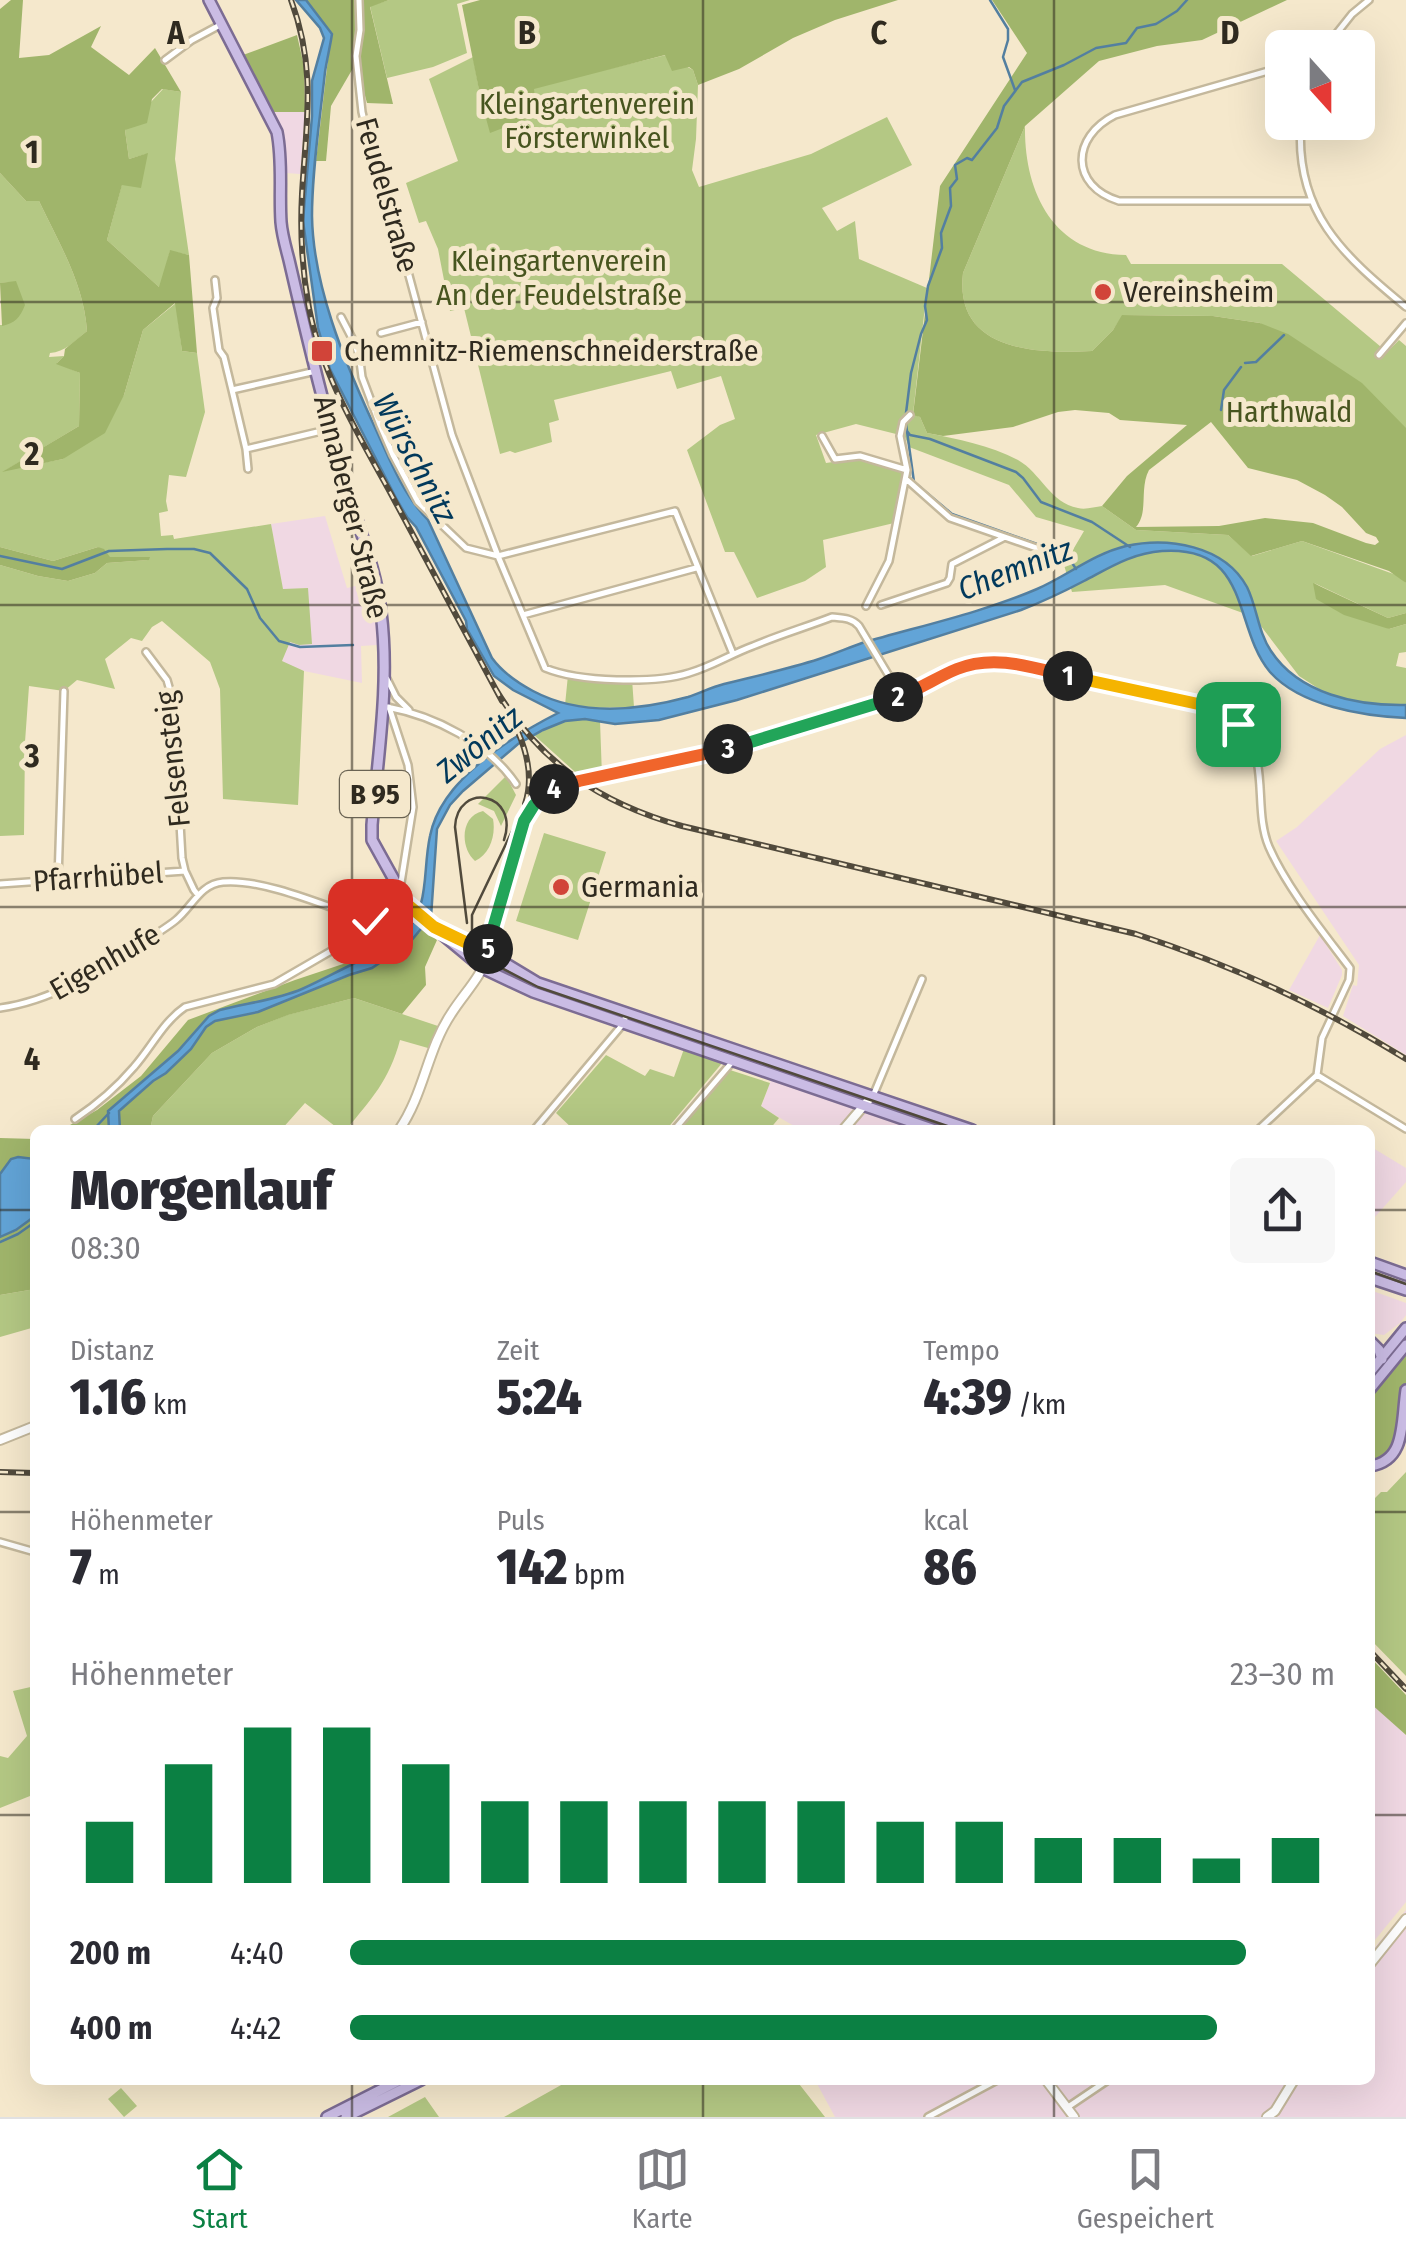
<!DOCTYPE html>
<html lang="de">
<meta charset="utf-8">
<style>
:root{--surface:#fff;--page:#f7f7f7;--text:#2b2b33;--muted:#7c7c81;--line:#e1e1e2;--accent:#0b8043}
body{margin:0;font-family:"Fira Sans Condensed",sans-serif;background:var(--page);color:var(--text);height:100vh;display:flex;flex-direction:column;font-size:38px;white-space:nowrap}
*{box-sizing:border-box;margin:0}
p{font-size:32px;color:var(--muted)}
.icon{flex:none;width:55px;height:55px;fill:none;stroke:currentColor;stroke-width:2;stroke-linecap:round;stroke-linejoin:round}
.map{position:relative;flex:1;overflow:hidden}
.side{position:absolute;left:30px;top:1125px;width:1345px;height:960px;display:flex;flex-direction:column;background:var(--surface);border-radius:15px;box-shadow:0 10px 40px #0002}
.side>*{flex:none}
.needle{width:65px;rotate:159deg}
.tools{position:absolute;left:1265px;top:30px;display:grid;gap:20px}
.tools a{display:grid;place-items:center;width:110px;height:110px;border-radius:15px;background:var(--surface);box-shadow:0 10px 40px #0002;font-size:50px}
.pin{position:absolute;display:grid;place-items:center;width:85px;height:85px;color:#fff;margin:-42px;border-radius:20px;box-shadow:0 5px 15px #0006}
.km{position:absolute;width:50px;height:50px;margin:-25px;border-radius:50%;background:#222;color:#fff;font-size:28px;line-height:50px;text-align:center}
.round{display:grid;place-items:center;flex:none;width:105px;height:105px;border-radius:15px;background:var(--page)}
.headline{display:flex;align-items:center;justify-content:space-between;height:170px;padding:0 40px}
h1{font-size:55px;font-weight:800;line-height:75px}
.stats{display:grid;grid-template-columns:repeat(3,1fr);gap:15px;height:170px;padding:10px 40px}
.stats div{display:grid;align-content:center}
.stats b{font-size:50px;font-weight:800}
.stats small{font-size:28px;font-weight:400}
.stats p{font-size:28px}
.chart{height:280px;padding:20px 40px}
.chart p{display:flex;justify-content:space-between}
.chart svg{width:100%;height:180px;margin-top:10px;stroke:var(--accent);stroke-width:6}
ul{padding:0 40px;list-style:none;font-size:32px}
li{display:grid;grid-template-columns:160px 120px 1fr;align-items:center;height:75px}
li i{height:25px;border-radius:12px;background:var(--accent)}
.tab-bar{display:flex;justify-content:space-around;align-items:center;height:140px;border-top:2px solid var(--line);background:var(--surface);font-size:28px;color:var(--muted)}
.tab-bar a{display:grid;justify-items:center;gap:5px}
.tab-bar .selected{color:var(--accent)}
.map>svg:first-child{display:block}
.commercial{fill:#f0d8e3}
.green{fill:#b4c884}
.forest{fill:#a0b56b;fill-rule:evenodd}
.water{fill:#62a4d7;stroke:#537fa0;stroke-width:2.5}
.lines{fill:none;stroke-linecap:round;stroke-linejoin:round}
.stream{stroke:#537fa0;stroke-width:2.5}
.street-casing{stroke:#c4b89c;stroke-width:10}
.secondary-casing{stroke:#c4b89c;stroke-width:12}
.primary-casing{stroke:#7c6c93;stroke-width:14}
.street{stroke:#fff;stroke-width:5}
.secondary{stroke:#fff;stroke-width:8}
.primary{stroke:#cabce4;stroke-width:9}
.tram{stroke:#514a3c;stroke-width:2.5}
.rail-casing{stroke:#514a3c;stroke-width:6}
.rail{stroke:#f5e8cc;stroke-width:2.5;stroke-dasharray:8;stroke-linecap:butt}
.split-1-casing{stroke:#fff;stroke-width:20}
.split-2-casing{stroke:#fff;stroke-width:20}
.split-3-casing{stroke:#fff;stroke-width:20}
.split-4-casing{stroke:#fff;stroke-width:20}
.split-5-casing{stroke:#fff;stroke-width:20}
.split-6-casing{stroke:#fff;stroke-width:20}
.split-1{stroke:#f5b400;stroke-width:12}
.split-2{stroke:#f0652b;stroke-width:12}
.split-3{stroke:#22a559;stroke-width:12}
.split-4{stroke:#f0652b;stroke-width:12}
.split-5{stroke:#22a559;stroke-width:12}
.split-6{stroke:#f5b400;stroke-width:12}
.grid{fill:none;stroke:#2f2a1f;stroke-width:2.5;stroke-opacity:0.55}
.poi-dot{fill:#d14439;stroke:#f5e8cc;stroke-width:4}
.labels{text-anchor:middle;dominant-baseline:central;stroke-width:10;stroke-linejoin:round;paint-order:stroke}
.shield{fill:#f5e8cc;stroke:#6a6353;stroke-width:2.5}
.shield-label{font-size:28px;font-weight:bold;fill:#2f2a1f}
.park-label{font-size:30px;fill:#47551f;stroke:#f5e8cc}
.street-label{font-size:30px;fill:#2f2a1f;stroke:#f5e8cc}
.poi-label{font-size:30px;fill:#2f2a1f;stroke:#f5e8cc;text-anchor:start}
.water-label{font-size:32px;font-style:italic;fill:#02395b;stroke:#f5e8cc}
.grid-label{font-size:32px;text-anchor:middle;font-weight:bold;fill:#2f2a1f;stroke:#f5e8cc;stroke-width:10;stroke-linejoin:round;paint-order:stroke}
</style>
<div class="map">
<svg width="1406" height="2117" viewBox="0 0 1406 2117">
<rect width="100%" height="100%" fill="#f5e8cc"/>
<!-- commercial -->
<path class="commercial" d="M274,112H305L300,174L286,173L282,135Z
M325,516L347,588L371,582L376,604L377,645L361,646L362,683L304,671L282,662L307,588L283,590L271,524Z
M1406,735V1055L1343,1016L1353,985L1357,986L1359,965L1276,841L1297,827L1380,749Z
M1320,935L1342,970V975L1328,1008L1289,990Z
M771,1080L797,1089L847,1099L935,1130H801L761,1107Z
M1373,1148L1406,1168V1182L1374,1218L1370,1216V1152Z
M1370,1290L1406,1303V1315L1400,1323L1384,1335L1370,1333Z
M1376,1707L1406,1735V1902L1370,1946V1714Z
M1406,1910V2117H835L815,2080H1370V1953Z"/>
<!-- green -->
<path class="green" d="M389,0H470L457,4L467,53L433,67L387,78L370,6Z
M666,55L693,70L698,85L696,139L692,170L699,187L811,154L887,117L912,165L822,208L837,231L855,221L859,259L927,288L913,414L920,417L927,433C958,439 989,445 1018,460C1041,473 1050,503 1078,508C1085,510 1095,507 1102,506L1136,530L1228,535L1252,556L1302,541L1399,576L1406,583V613L1388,618L1314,583L1389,629L1406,624V652L1399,653L1396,666L1406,668V710L1385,709L1327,694L1299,676L1254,617L1165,585L1072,592L1064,565L1084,531L1036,517L1009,485L909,447L905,437L900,435L856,424L816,435L826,463L860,458L903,469L894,523L823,540L826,567L805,581L757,598L734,552H725L687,450L720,425L735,419L721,376L677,389L671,371L554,400L559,420L549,423L552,442L515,453L510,451L500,454L464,308L450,311L438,249L426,221L419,223L406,183L458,161L429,79L473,57L481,100Z
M163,89L181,92L175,159L189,255L170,251L160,288L107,240L122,184L146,154L129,159L125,130Z
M1025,126C1024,191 1053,254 1126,255L1131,264H1282L1387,352L1399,340L1406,346V429L1260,323L1213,316L1123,315L1113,330L1092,351C1035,354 954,351 963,273Z
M0,173L26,201H39C59,243 84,284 87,331C75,341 65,352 50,353L49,357L64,356L57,363L80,373L79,426L6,470L63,459L124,395L143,330L176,303L182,351L197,353L205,412L186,477L169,475L166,501L168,511L159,513L161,536L173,535L174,539L271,524L283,589L308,588L312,644L299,645L290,642L282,661L304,671L298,805L223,799L220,689L210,662L162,621L152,627L142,641L131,638L105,659L115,689L77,680L64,691L29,686L25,742L24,835L0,836V565L38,576L68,581L95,573L107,563L148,560L149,557H109L98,547L53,561L0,547V325H2L16,282L0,283Z
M568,675L632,679L634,707L591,708L565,705Z
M585,719L600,721L602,776L584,780L534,735L565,721Z
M506,776L516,795L501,826L494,811L478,804Z
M483,811L493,819C496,835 490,854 475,861C460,848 460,816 483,811Z
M544,833L606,852L578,940L516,921Z
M354,998L441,1027L428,1048L400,1040C389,1081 372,1098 346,1130H340L305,1103L281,1130H150L153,1116L212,1053L257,1027L287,1015Z
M685,1046L723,1062L666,1130H574L556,1113L606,1055L645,1076L650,1069L674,1077Z
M730,1070L770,1083L761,1106L779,1118L769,1130H678Z
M35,1289V1327L0,1337V1295Z
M1406,1472V1676L1370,1639V1503L1381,1492H1387Z
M35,1686V1794L0,1808V1756L8,1758L27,1736L13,1691Z
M570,2080H796L825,2117H504Z
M121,2088L137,2106L124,2117L108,2099Z
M425,2097L439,2117H388Z"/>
<!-- forest -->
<path class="forest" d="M11,0H23L19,58L49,55L101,26L91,47L129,75L155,48L181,92L162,89L152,99L147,123L125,130L129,159L148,153L141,188L122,185L107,240L159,287L170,250L189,255L197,353L182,351L175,303L143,330L124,395L105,433L63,459L2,472L79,426L80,373L56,364L64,356L65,349L87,331C84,284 59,243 39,201H26L0,173V9Z
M306,0H389L370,7L393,104L367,103L356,63L331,106L326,161H316L331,34Z
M480,0H898L835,20L793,38L739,69L698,85L693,70L689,67L672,71L665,55L534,89L537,115L490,133L481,100L462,5Z
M992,0H1287L1202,40L1157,46L1099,61L1025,126L963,273C954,351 1035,354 1092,351L1113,330L1122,315L1213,316L1260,323L1288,334L1362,383L1406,428V583L1389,571L1302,541L1251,556L1228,535L1136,530L1102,506L1127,476L1187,425L1120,420L1109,413L1075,410L1058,412L1013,427L943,436L927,433L920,417L913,415L940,186L1027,53ZM1211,422L1248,468L1297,480L1325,495L1342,507L1366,533L1376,537L1379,542L1375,545L1366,543L1313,523L1265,518L1219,526L1136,527C1149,512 1139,489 1149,470Z
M297,35L304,66L305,112H274L243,55Z
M16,281L25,305C20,318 15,323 2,326L0,283Z
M0,547L53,561L98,547L104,549L110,557H150L149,560L107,563L95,573L68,581L38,576L0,565Z
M1313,583L1388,618L1406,613V624L1389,629L1344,615L1316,599Z
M409,926L419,933L423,928L437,940L425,967L426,985L402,1014L354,998L288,1015L257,1027L212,1053L153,1116L150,1130H61L97,1110L141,1076L188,1020L295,980L382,951L397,941L406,933Z
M0,1138L35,1139V1159L26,1158L0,1174Z
M35,1216V1289L0,1295V1237L16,1231Z
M1406,1345V1436C1401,1458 1391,1463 1370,1463V1389Z
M1370,1657L1406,1695V1735L1370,1703Z"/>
<!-- water -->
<path class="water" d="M296,0H306L332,34C330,47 327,59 325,72C320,119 312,169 312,216C313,285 344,360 372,421C388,455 401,492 428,520L492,658C503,673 516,682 533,691C580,716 637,711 688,697C700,693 712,687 724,684C756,676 788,669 819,659C834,654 848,648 862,643C920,626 981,613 1037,589C1067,576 1093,554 1126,546C1168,537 1224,545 1247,587C1257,607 1258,632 1271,651C1299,694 1357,706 1406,705V718C1363,716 1300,706 1270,672C1232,627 1252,545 1162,551C1132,553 1109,568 1084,581C1063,592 1042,602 1021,610L737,700L659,720L615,724L585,719L565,721L543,730L518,744L463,791L450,805L437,829L431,917L410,942L372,968L349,975L258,1012L215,1021L206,1027L191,1049L166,1073L153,1081L119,1111L120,1130H109L108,1111L178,1051L209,1016L220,1010C247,1003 276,1000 302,989C320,981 338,971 357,962C372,955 391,949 403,936C431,905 422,873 430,836C441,779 511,737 558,713L513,690L494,676L467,629L466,621L416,527L407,517L397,500L330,369L318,328L303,221L312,116V81L324,38L320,28Z
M18,1157L35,1159V1216L16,1230L0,1237V1174L11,1159Z"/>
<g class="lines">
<!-- stream -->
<path class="stream" d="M990,0L1008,29V40L1003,57L1015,90
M1245,363L1256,362L1284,335
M1221,410L1224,390L1241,367
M906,413L911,373L921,334L927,320L925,306L928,286L942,248L941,233L951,206L950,188L957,179L955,165L967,158L972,160L997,128L1004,106L1022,82L1064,65L1096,48L1126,43L1137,28L1156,24L1177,11L1187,0
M906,424L914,482L952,514L1057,551
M907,431L910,435L930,439L1016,472L1023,478L1041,502L1092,522L1130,547
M0,556L62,569L109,551L167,549H194L210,553L247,589L260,618L279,641L300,647L353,645
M1069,558L1076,569
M93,1130L109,1113
M0,1242L18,1234L35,1222"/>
<defs>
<path id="street" d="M359,0L360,30L356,56L362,112L368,137L397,231L452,435L498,556L675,511L733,654
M1325,48L1352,14L1369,0
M165,60L192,40L220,25
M1282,67L1115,115C1071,137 1070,186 1119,201H1312
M1301,122C1294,212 1343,255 1406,307
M215,280L217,298L213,308L219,350L224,357L232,390L246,449L248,469
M341,317L355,344L360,361L362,377L380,425L393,455L418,502L466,548L498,556L545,668C579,682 654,684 689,673C711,667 731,654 753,646C779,635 806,627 832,617C843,618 852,618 859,626L901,696
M381,333L422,322
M1379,355L1406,323
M232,390L316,371
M822,436L835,459L860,456L907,470
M246,449L330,429
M906,479L950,518L1048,552
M881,605L947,583L950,578L952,564L1003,538
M866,606L889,561L907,470L900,436L903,422L910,415
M523,615L696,568
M146,652L167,680L173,701L182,858L185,871
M387,679L396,697L409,710
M387,707C435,716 488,743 516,784
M389,707L408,765L413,807L400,889
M58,880L64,691
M0,884L185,871L194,890L198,895
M488,951L494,925L524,821L534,805L550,790L579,781L750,744L908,693L967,665L989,661H1001L1203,705C1214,710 1227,715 1237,723C1272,756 1252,807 1269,847C1287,888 1323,932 1350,968L1349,980L1322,1038L1317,1075
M0,1008C51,1001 96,973 138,945C151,937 165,929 176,920C192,907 200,884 223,882C263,878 330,908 370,921L379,920L408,905
M1317,1075L1406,1129
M873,1096L922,979
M75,1119C96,1105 117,1087 134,1067C151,1048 163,1022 185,1007L274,984L369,929L375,921
M534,1130L623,1024L627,1013
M674,1130L733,1061
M1258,1130L1317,1075
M0,1542L35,1552
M1068,2107L1108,2080
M928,2117L997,2080"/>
<path id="secondary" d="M399,1130C424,1094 427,1050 451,1014C464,993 482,977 488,953
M843,1130L872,1096
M0,1440L35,1426
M1370,1964L1406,1919
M1046,2080L1074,2117
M1267,2117L1275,2111L1294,2080"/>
<path id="primary" d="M209,0L277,132C283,162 279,192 281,222C282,235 286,248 289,260C306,334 324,408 345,481C357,525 376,567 381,612C390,683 378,754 372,825V840L408,905L415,914L434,927L488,953L538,983L972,1130
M443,935L484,969L533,992L935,1130
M1370,1262L1406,1275
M1370,1278L1406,1290
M1370,1341L1379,1350L1382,1359
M1370,1372L1406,1328
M1370,1389L1406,1345
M1370,1466C1406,1461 1401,1424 1406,1390
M327,2117L400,2080
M346,2117L421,2080"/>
</defs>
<!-- street casing -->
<use href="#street" class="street-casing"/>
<!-- secondary casing -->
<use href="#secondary" class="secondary-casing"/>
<!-- primary casing -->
<use href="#primary" class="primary-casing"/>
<!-- street -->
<use href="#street" class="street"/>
<!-- secondary -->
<use href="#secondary" class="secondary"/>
<!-- primary -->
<use href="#primary" class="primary"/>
<!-- tram -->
<path class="tram" d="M525,804L472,915V938L480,954L486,960L538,987L959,1130
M467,923L455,827C457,781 520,792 504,840
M1370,1271L1406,1284"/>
<defs>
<path id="rail" d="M291,0C317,70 306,123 302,194C300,232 302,270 309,308C322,375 358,434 391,494C428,563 465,632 502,701
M495,688C539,762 599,803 682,826L1136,934C1234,966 1318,1005 1406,1059
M518,732C528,755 533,780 525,804
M0,1472L35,1473
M1370,1651L1406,1689"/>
</defs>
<!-- rail casing -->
<use href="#rail" class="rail-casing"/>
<!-- rail -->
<use href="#rail" class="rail"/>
</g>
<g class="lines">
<defs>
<path id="split-1" d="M1068,676L1203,705L1238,724"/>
<path id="split-2" d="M898,697C919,690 937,677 957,669C994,654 1031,667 1068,676"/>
<path id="split-3" d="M728,749L898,697"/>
<path id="split-4" d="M554,789L579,781L728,749"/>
<path id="split-5" d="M488,949L494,925L524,821L534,805L543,796L554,789"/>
<path id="split-6" d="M370,921L379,920L408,905L434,927L488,953V949"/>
</defs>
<!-- split-1 casing -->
<use href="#split-1" class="split-1-casing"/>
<!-- split-2 casing -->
<use href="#split-2" class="split-2-casing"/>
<!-- split-3 casing -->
<use href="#split-3" class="split-3-casing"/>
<!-- split-4 casing -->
<use href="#split-4" class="split-4-casing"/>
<!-- split-5 casing -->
<use href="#split-5" class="split-5-casing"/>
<!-- split-6 casing -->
<use href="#split-6" class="split-6-casing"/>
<!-- split-1 -->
<use href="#split-1" class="split-1"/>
<!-- split-2 -->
<use href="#split-2" class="split-2"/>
<!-- split-3 -->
<use href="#split-3" class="split-3"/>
<!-- split-4 -->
<use href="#split-4" class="split-4"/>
<!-- split-5 -->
<use href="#split-5" class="split-5"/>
<!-- split-6 -->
<use href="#split-6" class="split-6"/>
</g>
<!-- grid -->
<path class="grid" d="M352,0V1130M703,0V1130M1054,0V1130M0,302H1406M0,605H1406M0,907H1406M0,1210H35M1370,1210H1406M0,1512H35M1370,1512H1406M0,1815H35M1370,1815H1406M352,2080V2117M703,2080V2117M1054,2080V2117"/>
<!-- markers -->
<g class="poi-dot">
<circle cx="1103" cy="292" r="10"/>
<rect x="310" y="339" width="24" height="24" rx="5"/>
<circle cx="561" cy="887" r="10"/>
</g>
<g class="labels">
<!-- shield labels -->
<rect class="shield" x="340" y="771" width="70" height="46" rx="8"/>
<g class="shield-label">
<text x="375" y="794">B 95</text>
</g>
<!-- park labels -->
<g class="park-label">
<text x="587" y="104">Kleingartenverein<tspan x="587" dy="34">Försterwinkel</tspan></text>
<text x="559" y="261">Kleingartenverein<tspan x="559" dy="34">An der Feudelstraße</tspan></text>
<text x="1289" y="412">Harthwald</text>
</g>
<!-- street labels -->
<g class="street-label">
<text transform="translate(387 195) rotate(74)">Feudelstraße</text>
<text transform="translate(351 507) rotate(76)">Annaberger Straße</text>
<text transform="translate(173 759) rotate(-96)">Felsensteig</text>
<text transform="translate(98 877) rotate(-4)">Pfarrhübel</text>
<text transform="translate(105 962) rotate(-30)">Eigenhufe</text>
</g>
<!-- poi labels -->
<g class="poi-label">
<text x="1123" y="292">Vereinsheim</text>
<text x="344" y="351">Chemnitz-Riemenschneiderstraße</text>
<text x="581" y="887">Germania</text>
</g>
<!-- water labels -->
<g class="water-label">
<text transform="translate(415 458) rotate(62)">Würschnitz</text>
<text transform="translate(1015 569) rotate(-21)">Chemnitz</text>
<text transform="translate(479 744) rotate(-39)">Zwönitz</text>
</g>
</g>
<g class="grid-label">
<text x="176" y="44">A</text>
<text x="527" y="44">B</text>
<text x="879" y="44">C</text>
<text x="1230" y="44">D</text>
<text x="32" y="163">1</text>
<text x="32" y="465">2</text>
<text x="32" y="767">3</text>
<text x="32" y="1070">4</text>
</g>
</svg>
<div class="tools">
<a><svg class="needle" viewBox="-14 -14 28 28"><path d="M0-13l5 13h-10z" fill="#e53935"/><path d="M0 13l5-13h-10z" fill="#7c7c81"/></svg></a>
</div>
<div class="pin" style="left:1238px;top:724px;background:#1e9e55"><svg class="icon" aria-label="arrive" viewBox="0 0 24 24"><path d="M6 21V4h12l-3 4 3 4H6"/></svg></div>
<div class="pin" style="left:370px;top:921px;background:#d93025"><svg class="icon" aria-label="check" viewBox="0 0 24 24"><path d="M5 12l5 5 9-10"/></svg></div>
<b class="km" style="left:1068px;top:676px">1</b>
<b class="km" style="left:898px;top:697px">2</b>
<b class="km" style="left:728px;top:749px">3</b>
<b class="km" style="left:554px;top:789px">4</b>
<b class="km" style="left:488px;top:949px">5</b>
<section class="side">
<div class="headline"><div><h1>Morgenlauf</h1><p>08:30</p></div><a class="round"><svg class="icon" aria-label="share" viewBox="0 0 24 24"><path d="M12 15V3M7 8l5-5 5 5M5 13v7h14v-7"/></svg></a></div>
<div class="stats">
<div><p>Distanz</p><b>1.16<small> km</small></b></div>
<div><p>Zeit</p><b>5:24</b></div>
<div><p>Tempo</p><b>4:39<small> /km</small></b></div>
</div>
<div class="stats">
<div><p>Höhenmeter</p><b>7<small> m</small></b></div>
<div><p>Puls</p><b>142<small> bpm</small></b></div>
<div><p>kcal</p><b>86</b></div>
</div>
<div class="chart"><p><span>Höhenmeter</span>23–30 m</p>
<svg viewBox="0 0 160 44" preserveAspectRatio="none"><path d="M5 44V29M15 44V15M25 44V6M35 44V6M45 44V15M55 44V24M65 44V24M75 44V24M85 44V24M95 44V24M105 44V29M115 44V29M125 44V33M135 44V33M145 44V38M155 44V33"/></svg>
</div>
<ul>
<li><b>200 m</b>4:40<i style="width:91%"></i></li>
<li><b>400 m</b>4:42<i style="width:88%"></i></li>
</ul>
</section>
</div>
<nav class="tab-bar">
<a class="selected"><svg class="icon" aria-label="home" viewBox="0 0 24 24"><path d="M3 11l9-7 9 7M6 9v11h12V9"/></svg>Start</a>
<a><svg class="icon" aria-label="map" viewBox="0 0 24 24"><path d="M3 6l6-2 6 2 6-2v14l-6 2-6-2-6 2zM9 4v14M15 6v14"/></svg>Karte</a>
<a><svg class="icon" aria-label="saved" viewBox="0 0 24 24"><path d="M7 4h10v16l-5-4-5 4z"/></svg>Gespeichert</a>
</nav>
